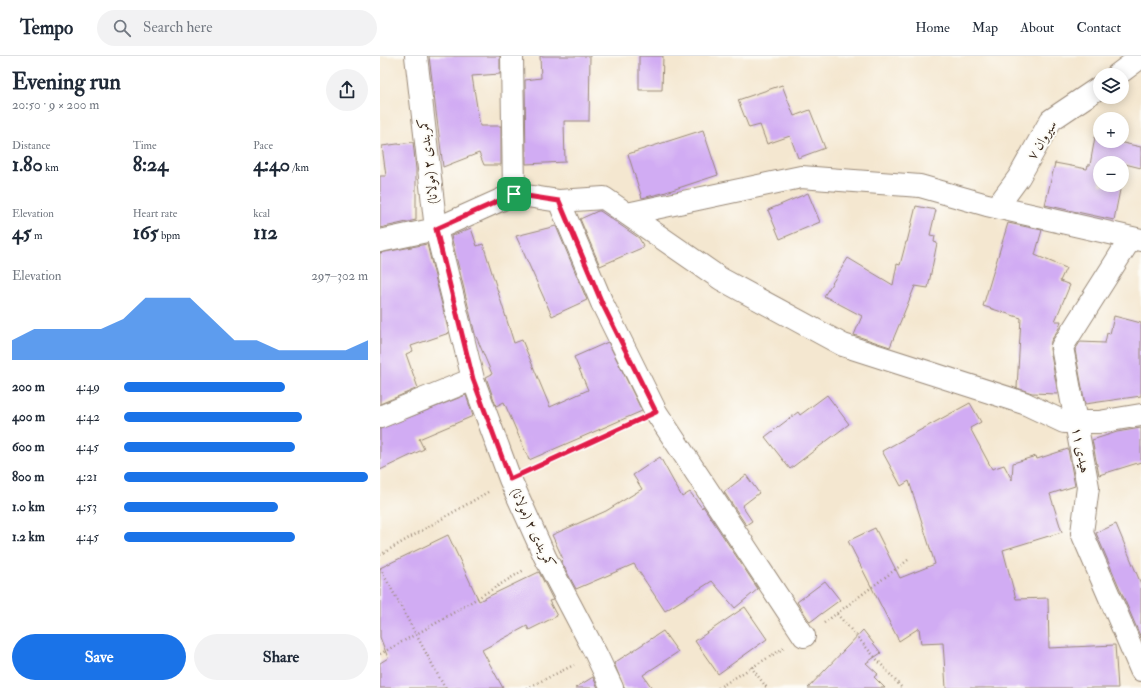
<!DOCTYPE html>
<meta charset="utf-8">
<style>
:root{--surface:#fff;--page:#f2f2f3;--text:#1f2937;--muted:#747a83;--line:#e0e1e3;--accent:#1a73e8}
body{margin:0;font-family:"IM FELL Double Pica",Amiri,serif;background:var(--page);color:var(--text);height:100vh;display:flex;flex-direction:column;font-size:15px;white-space:nowrap}
*{box-sizing:border-box;margin:0}
p{font-size:13px;color:var(--muted)}
.icon{flex:none;width:22px;height:22px;fill:none;stroke:currentColor;stroke-width:2;stroke-linecap:round;stroke-linejoin:round}
.map{position:relative;flex:1;overflow:hidden}
.drawer{display:flex;flex-direction:column;background:var(--surface);width:380px}
.drawer>*{flex:none}
.fabs{position:absolute;left:713px;top:12px;display:grid;gap:8px}
.fabs a{display:grid;place-items:center;width:36px;height:36px;border-radius:50%;background:var(--surface);box-shadow:0 2px 10px #0003;font-size:20px}
.pin{position:absolute;display:grid;place-items:center;width:34px;height:34px;color:#fff;margin:-17px;border-radius:8px;box-shadow:0 2px 6px #0006}
.round{display:grid;place-items:center;flex:none;width:42px;height:42px;border-radius:21px;background:var(--page)}
.summary{display:flex;align-items:center;justify-content:space-between;height:68px;padding:0 12px}
h1{font-size:22px;font-weight:700;line-height:30px}
.stats{display:grid;grid-template-columns:repeat(3,1fr);gap:6px;height:68px;padding:4px 12px}
.stats div{display:grid;align-content:center}
.stats b{font-size:20px;font-weight:700}
.stats small{font-size:11px;font-weight:400}
.stats p{font-size:11px}
.chart{height:112px;padding:8px 12px}
.chart p{display:flex;justify-content:space-between}
.chart svg{width:100%;height:72px;margin-top:4px;fill:var(--accent);opacity:.7}
.action{display:flex;gap:8px;margin-top:auto;padding:8px 12px}
.action a{flex:1;height:46px;border-radius:24px;background:var(--accent);color:#fff;font-size:16px;font-weight:700;line-height:46px;text-align:center}
.action a+a{background:var(--page);color:var(--text)}
ul{padding:0 12px;list-style:none;font-size:13px}
li{display:grid;grid-template-columns:64px 48px 1fr;align-items:center;height:30px}
li i{height:10px;border-radius:5px;background:var(--accent)}
header{display:flex;align-items:center;gap:24px;box-sizing:border-box;height:56px;padding:0 20px;background:var(--surface);border-bottom:1px solid var(--line)}
header strong{font-size:19px}
nav{display:flex;gap:22px;margin-inline-start:auto;font-size:14px}
.search{width:280px;height:36px;background:var(--page);display:flex;align-items:center;gap:10px;box-sizing:border-box;padding:0 14px;border-radius:22px;color:var(--muted);font-size:15px}
main{display:flex;flex:1;min-height:0}
.map>svg:first-child{display:block}
.building{fill:#d1acf3}
.lines{fill:none;stroke-linecap:round;stroke-linejoin:round}
.minor-casing{stroke:#988877;stroke-width:24}
.path{stroke:#988877;stroke-width:2.5;stroke-dasharray:1 3;stroke-linecap:butt}
.minor{stroke:#fff;stroke-width:22}
.route-casing{stroke:#fff;stroke-width:8}
.route{stroke:#e11d48;stroke-width:5}
.labels{text-anchor:middle;dominant-baseline:central;stroke-width:4;stroke-linejoin:round;paint-order:stroke}
.street-label{font-size:14px;fill:#3b2a1e;stroke:#fdfcf7}
</style>
<header>
<strong>Tempo</strong>
<div class="search"><svg class="icon" aria-label="search" viewBox="0 0 24 24"><circle cx="10" cy="10" r="6"/><path d="M15 15l6 6"/></svg>Search here</div>
<nav><a>Home</a><a>Map</a><a>About</a><a>Contact</a></nav>
</header>
<main>
<section class="drawer">
<div class="summary"><div><h1>Evening run</h1><p>20:50 · 9 × 200 m</p></div><a class="round"><svg class="icon" aria-label="share" viewBox="0 0 24 24"><path d="M12 15V3M7 8l5-5 5 5M5 13v7h14v-7"/></svg></a></div>
<div class="stats">
<div><p>Distance</p><b>1.80<small> km</small></b></div>
<div><p>Time</p><b>8:24</b></div>
<div><p>Pace</p><b>4:40<small> /km</small></b></div>
</div>
<div class="stats">
<div><p>Elevation</p><b>45<small> m</small></b></div>
<div><p>Heart rate</p><b>165<small> bpm</small></b></div>
<div><p>kcal</p><b>112</b></div>
</div>
<div class="chart"><p><span>Elevation</span>297–302 m</p>
<svg viewBox="0 0 160 44" preserveAspectRatio="none"><path d="M0 44V32L10 25L20 25L30 25L40 25L50 19L60 6L70 6L80 6L90 19L100 32L110 32L120 38L130 38L140 38L150 38L160 32V44z"/></svg>
</div>
<ul>
<li><b>200 m</b>4:49<i style="width:66%"></i></li>
<li><b>400 m</b>4:42<i style="width:73%"></i></li>
<li><b>600 m</b>4:45<i style="width:70%"></i></li>
<li><b>800 m</b>4:21<i style="width:100%"></i></li>
<li><b>1.0 km</b>4:53<i style="width:63%"></i></li>
<li><b>1.2 km</b>4:45<i style="width:70%"></i></li>
</ul>
<div class="action"><a>Save</a><a>Share</a></div>
</section>
<div class="map">
<svg width="761" height="632" viewBox="0 0 761 632">
<rect width="100%" height="100%" fill="#fdfcf7"/>
<filter id="ink" filterUnits="userSpaceOnUse"><feTurbulence type="fractalNoise" baseFrequency=".025" numOctaves="2"/><feDisplacementMap in="SourceGraphic" scale="8" xChannelSelector="R" yChannelSelector="G"/><feConvolveMatrix kernelMatrix="1 2 1 2 8 2 1 2 1" color-interpolation-filters="sRGB"/></filter>
<filter id="wash" filterUnits="userSpaceOnUse"><feTurbulence type="fractalNoise" baseFrequency=".012" numOctaves="4" result="noise"/><feDisplacementMap in="SourceGraphic" scale="16" xChannelSelector="R" yChannelSelector="G"/><feGaussianBlur stdDeviation="0.9" result="paint"/><feColorMatrix in="noise" values="0 0 0 0 0 0 0 0 0 0 0 0 0 0 0 0 0 1.4 0 .05"/><feComposite in="paint" operator="in"/></filter>
<g filter="url(#wash)">
<rect width="100%" height="100%" fill="#f4e7d0"/>
<g id="blocks">
<!-- building -->
<path class="building" d="M49,0H120V18L92,20L100,70H121V109H104L99,97L63,111Z
M160,0H210L209,65H184L185,106L146,108L145,24L161,22Z
M259,0H283L282,34H259Z
M402,29L414,60L430,54L445,92L418,102L410,80L387,88L380,69L369,72L358,44Z
M323,74L338,119L283,137L262,142L248,98Z
M715,81L720,82V85H734L761,91V112L745,108L742,125V107H720V129H741L734,164L665,149L675,107L707,113L708,109H710Z
M33,86L36,113V164L0,172V120H6L2,90Z
M428,137L440,166L400,183L388,154Z
M536,150L556,154L550,179L555,180L554,186L557,187L548,232L535,230L510,291L474,279L482,260L444,240L468,202L513,229L517,208L520,209L526,186H527Z
M218,155H220L259,182L264,191L220,210L200,163Z
M628,167L662,174L655,199L686,212L680,225L690,229L675,265H681L679,272L671,285L670,293L678,338L652,337L637,332L641,262L603,250Z
M176,170L207,244L172,260L136,180Z
M91,172L97,190L103,188L134,287L142,284L170,351L208,334L194,301L228,286L262,355L149,404L124,346L116,350L106,321L112,318L95,278L71,180Z
M47,188L69,277L31,290L33,295L26,298L38,332L0,348V197Z
M734,260L761,267V340L705,348L695,294L700,286L725,287L727,277L730,278Z
M86,339L93,360L39,383L44,393L0,414V373Z
M447,339L469,368L410,413L385,381L418,356L420,359Z
M590,347L601,366L590,372L612,413L624,409L632,424L633,407L656,400L657,403L688,393L695,430L670,438L682,476L623,494L636,543L668,542L669,592L735,589L738,632H566L563,587L541,588L539,572L519,585L468,485L495,472L520,522L555,508L529,425L521,430L502,395Z
M761,372V406L719,419L712,384L737,376Z
M280,401L302,441L310,436L322,452L323,450L378,533L355,552L332,525L285,555L254,508L196,533L181,505L183,503L172,479L226,455L262,433L253,419Z
M366,419L379,437L362,450L372,465L366,469L344,436Z
M736,468L761,528V582L716,477Z
M68,479L99,545L159,516L173,544L169,545L177,560L149,574L147,570L102,594L123,632H0V607L8,602L0,581V512Z
M445,525L460,544L430,566L417,546Z
M365,551L387,583L338,618L315,585Z
M483,574L501,597L486,607L498,618L494,621L505,632H428Z
M283,575L298,596L263,619L272,632H244L234,607Z
M213,621L218,632H195Z"/>
</g>
</g>
<g filter="url(#ink)">
<use href="#blocks" fill-opacity="0" stroke="#988877" stroke-width="1"/>
<g class="lines">
<defs>
<path id="minor" d="M36,0L56,173L93,323L130,423L165,501L216,598L232,632
M132,0L134,138
M737,19L761,1
M179,145L222,247L276,356L424,580
M617,151L639,121L671,64L720,31
M247,158L421,121L540,130L607,149L761,184
M751,182L682,291L708,431L702,477L761,614
M0,185L56,173L134,138L179,145L224,142L341,223L463,289L644,347L684,366H719L761,359
M0,361L93,323"/>
</defs>
<!-- minor casing -->
<use href="#minor" class="minor-casing"/>
<!-- path -->
<path class="path" d="M152,413L254,366
M0,499L108,436
M0,512L65,632
M457,558L522,632
M444,567L528,504
M0,598L58,566L144,514
M371,611L387,632
M147,632L194,609
M338,632L404,592"/>
<!-- minor -->
<use href="#minor" class="minor"/>
</g>
</g>
<g class="lines" filter="url(#ink)">
<defs>
<path id="route" d="M134,138L179,145L222,247L276,356L130,423L93,323L56,173Z"/>
</defs>
<!-- route casing -->
<use href="#route" class="route-casing"/>
<!-- route -->
<use href="#route" class="route"/>
</g>
<g class="labels">
<!-- street labels -->
<g class="street-label">
<text transform="translate(662 84) rotate(-58)">سیروان ۷</text>
<text transform="translate(48 105) rotate(-97)">کمربندی ۲ (مولانا)</text>
<text transform="translate(701 394) rotate(79)">هیدی ۱۱</text>
<text transform="translate(153 472) rotate(65)">کمربندی ۲ (مولانا)</text>
</g>
</g>
</svg>
<div class="fabs">
<a><svg class="icon" aria-label="layers" viewBox="0 0 24 24"><path d="M12 4l9 5-9 5-9-5zM3 14l9 5 9-5"/></svg></a>
<a>+</a>
<a>−</a>
</div>
<div class="pin" style="left:134px;top:138px;background:#1e9e55"><svg class="icon" aria-label="arrive" viewBox="0 0 24 24"><path d="M6 21V4h12l-3 4 3 4H6"/></svg></div>
</div>
</main>
